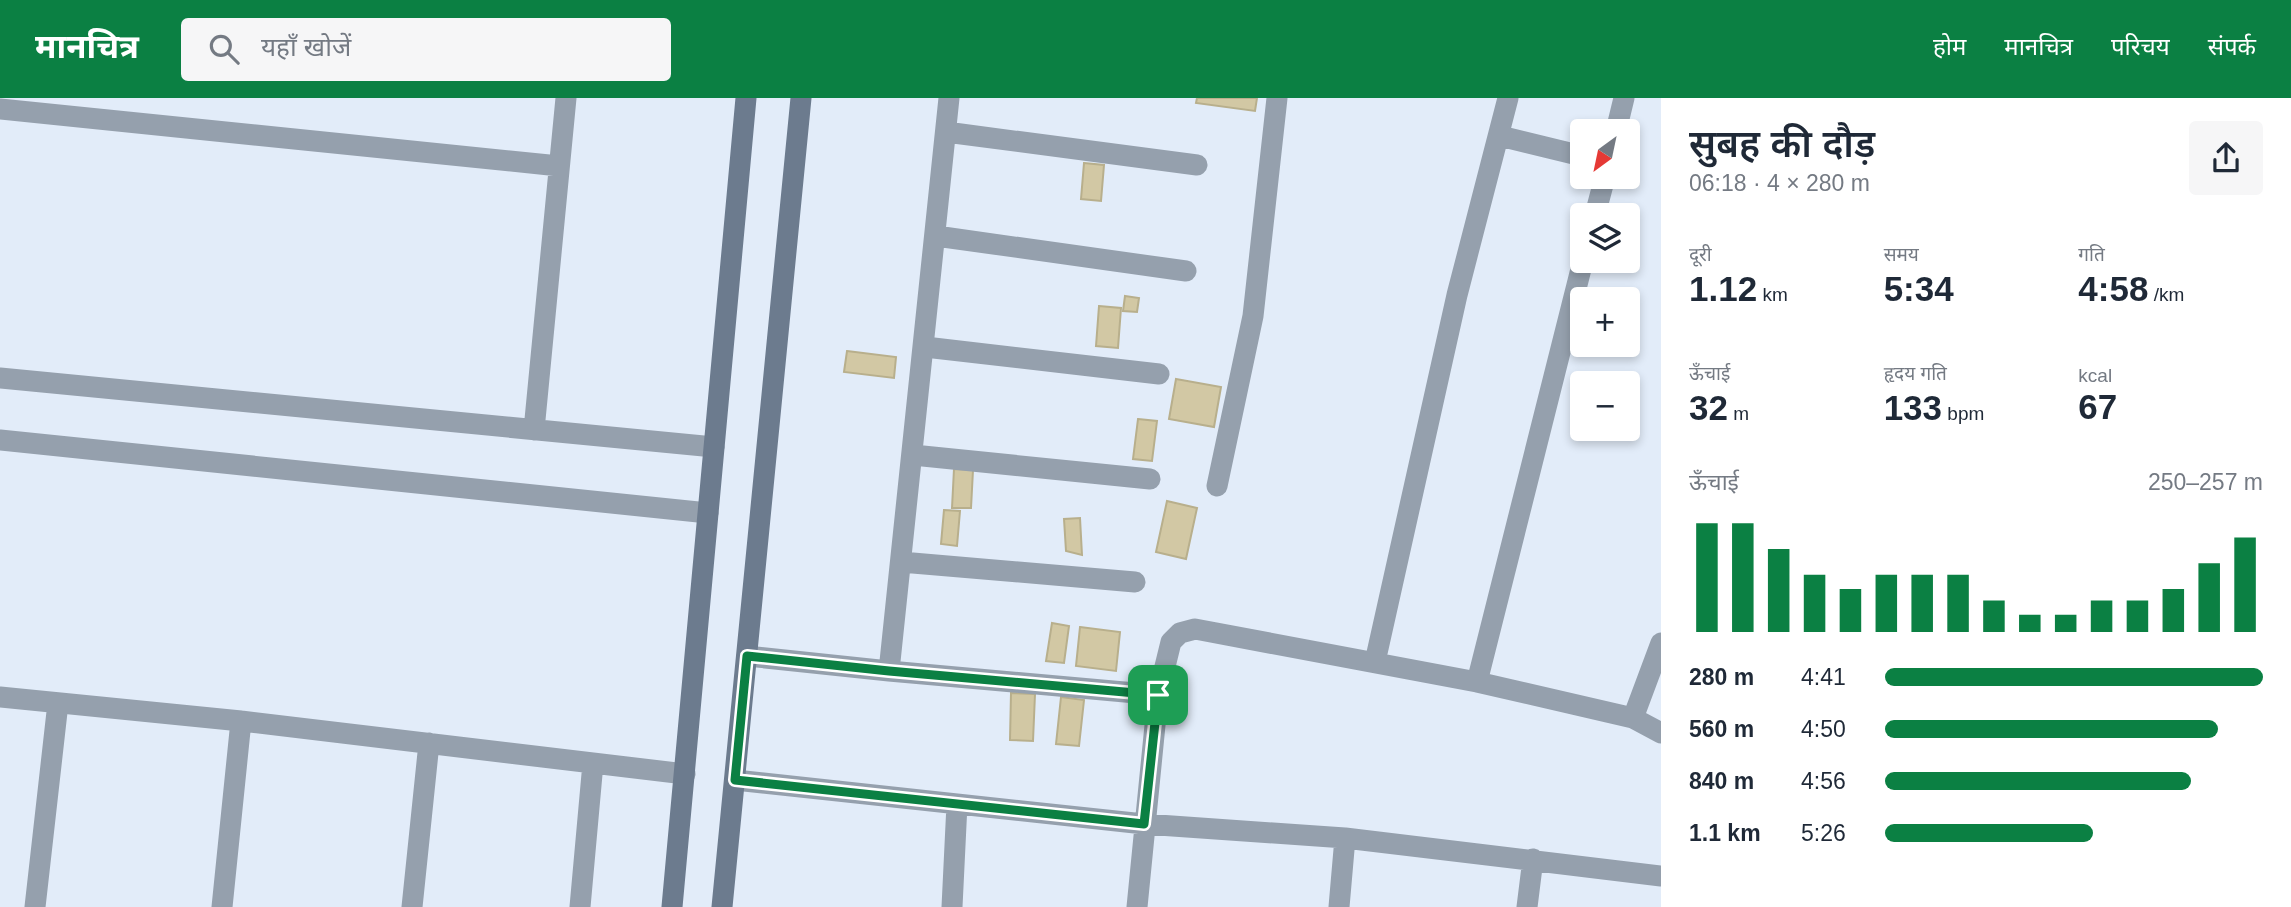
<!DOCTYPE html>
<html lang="hi">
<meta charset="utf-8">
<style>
:root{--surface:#fff;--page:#f6f6f7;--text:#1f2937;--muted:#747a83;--accent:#0b8043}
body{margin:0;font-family:Arial,"Noto Sans Devanagari",sans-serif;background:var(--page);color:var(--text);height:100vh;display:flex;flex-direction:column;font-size:26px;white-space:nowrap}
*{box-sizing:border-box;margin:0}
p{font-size:23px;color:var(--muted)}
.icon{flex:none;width:38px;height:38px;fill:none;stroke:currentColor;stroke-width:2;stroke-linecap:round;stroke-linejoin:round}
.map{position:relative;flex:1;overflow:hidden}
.side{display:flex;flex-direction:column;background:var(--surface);width:630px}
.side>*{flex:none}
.needle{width:46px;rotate:213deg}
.tools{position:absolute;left:1570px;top:21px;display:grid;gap:14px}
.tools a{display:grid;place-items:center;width:70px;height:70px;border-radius:7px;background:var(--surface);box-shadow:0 4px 10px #0003;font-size:35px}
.pin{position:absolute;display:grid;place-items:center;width:60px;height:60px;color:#fff;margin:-30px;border-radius:14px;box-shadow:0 4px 10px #0006}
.round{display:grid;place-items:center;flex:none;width:74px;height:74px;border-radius:7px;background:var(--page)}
.headline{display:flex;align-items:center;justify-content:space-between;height:119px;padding:0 28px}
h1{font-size:38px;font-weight:600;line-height:52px}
.stats{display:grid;grid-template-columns:repeat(3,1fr);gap:10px;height:119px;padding:7px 28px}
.stats div{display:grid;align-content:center}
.stats b{font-size:35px;font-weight:600}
.stats small{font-size:19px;font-weight:400}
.stats p{font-size:19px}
.chart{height:196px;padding:14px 28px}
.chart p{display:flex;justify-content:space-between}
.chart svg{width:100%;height:126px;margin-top:7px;stroke:var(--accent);stroke-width:6}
ul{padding:0 28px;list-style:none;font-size:23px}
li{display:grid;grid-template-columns:112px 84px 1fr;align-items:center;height:52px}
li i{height:18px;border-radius:9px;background:var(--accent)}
header{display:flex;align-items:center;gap:42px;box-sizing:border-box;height:98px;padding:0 35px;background:var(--accent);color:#fff}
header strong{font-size:33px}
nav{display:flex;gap:38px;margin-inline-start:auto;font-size:24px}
.search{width:490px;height:63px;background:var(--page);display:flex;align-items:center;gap:18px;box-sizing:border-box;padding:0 24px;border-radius:7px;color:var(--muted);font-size:26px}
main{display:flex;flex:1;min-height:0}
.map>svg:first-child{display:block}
.building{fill:#d2c8a4;stroke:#b8af8c;stroke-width:2}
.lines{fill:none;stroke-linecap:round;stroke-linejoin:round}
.street{stroke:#95a0ad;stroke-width:21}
.secondary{stroke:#6c7b8e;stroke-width:21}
.route-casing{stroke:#fff;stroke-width:14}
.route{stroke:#0b8043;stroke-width:9}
</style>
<header>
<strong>मानचित्र</strong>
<div class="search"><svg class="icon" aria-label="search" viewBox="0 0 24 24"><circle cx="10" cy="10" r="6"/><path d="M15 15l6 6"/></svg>यहाँ खोजें</div>
<nav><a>होम</a><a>मानचित्र</a><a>परिचय</a><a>संपर्क</a></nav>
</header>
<main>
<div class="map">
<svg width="1661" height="809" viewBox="0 0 1661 809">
<rect width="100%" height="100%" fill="#e2ecf9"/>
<!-- building -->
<path class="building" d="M1197,0H1257L1255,13L1196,5Z
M1084,65L1104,67L1101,103L1081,101Z
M1125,198L1139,200L1137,214L1123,213Z
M1099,208L1121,210L1118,250L1096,248Z
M847,253L896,259L894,280L844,274Z
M1176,281L1221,289L1214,329L1169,321Z
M1138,321L1157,323L1152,363L1133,361Z
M954,371L973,372L971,410H952Z
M1167,403L1197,410L1186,461L1156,454Z
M944,412L960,413L957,448L941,446Z
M1080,420L1082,457L1066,453L1064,421Z
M1052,525L1069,528L1064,565L1046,563Z
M1080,529L1120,534L1116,573L1076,568Z
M1011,595L1035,596L1033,643L1010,642Z
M1061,599L1084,602L1079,648L1056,646Z"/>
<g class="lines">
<!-- street -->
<path class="street" d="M0,11L559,68
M1616,33L1624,0
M946,34L1197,67
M1500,38L1582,58
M1595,117L1605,79
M936,138L1186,173
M925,249L1159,276
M0,280L714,349
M534,332L566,0
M0,342L708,415
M913,357L1150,381
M1217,388L1253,218L1277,0
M901,464L1135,484
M747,558L889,573L1158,597
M1375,564L1457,197L1508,0
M889,573L949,0
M1477,584L1583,163
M0,599L241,623L685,676
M1633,620L1661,545
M735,682L1144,726L1345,740L1661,778
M35,809L58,605
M222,809L241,623
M412,809L429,645
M580,809L593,665
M952,809L957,706
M1137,809L1158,597L1171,544L1180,535L1195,531L1477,584L1633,620L1661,635
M1339,809L1345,740
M1527,809L1533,761"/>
<!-- secondary -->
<path class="secondary" d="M672,809L746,0
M722,809L801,0"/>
</g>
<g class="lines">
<defs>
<path id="route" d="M747,558L889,573L1158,597L1144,726L735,682Z"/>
</defs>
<!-- route casing -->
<use href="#route" class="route-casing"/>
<!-- route -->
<use href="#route" class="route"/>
</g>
</svg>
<div class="tools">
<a><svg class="needle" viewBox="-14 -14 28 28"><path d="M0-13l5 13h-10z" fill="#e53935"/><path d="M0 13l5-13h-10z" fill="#747a83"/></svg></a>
<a><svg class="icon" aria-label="layers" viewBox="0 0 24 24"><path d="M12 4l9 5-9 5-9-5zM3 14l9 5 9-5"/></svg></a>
<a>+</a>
<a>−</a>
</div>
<div class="pin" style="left:1158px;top:597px;background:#1e9e55"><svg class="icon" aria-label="arrive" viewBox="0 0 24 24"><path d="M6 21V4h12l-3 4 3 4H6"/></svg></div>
</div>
<section class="side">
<div class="headline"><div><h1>सुबह की दौड़</h1><p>06:18 · 4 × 280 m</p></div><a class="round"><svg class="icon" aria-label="share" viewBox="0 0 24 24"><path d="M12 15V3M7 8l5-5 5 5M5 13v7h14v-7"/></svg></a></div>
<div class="stats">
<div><p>दूरी</p><b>1.12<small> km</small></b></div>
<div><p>समय</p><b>5:34</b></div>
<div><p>गति</p><b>4:58<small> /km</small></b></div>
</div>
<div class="stats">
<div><p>ऊँचाई</p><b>32<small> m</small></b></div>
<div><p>हृदय गति</p><b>133<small> bpm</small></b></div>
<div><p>kcal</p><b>67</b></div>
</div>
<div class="chart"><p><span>ऊँचाई</span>250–257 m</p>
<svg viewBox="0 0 160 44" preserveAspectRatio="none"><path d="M5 44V6M15 44V6M25 44V15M35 44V24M45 44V29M55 44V24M65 44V24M75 44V24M85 44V33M95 44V38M105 44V38M115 44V33M125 44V33M135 44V29M145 44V20M155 44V11"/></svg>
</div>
<ul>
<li><b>280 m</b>4:41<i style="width:100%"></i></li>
<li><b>560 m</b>4:50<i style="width:88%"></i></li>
<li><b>840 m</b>4:56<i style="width:81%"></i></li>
<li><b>1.1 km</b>5:26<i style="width:55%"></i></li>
</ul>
</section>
</main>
